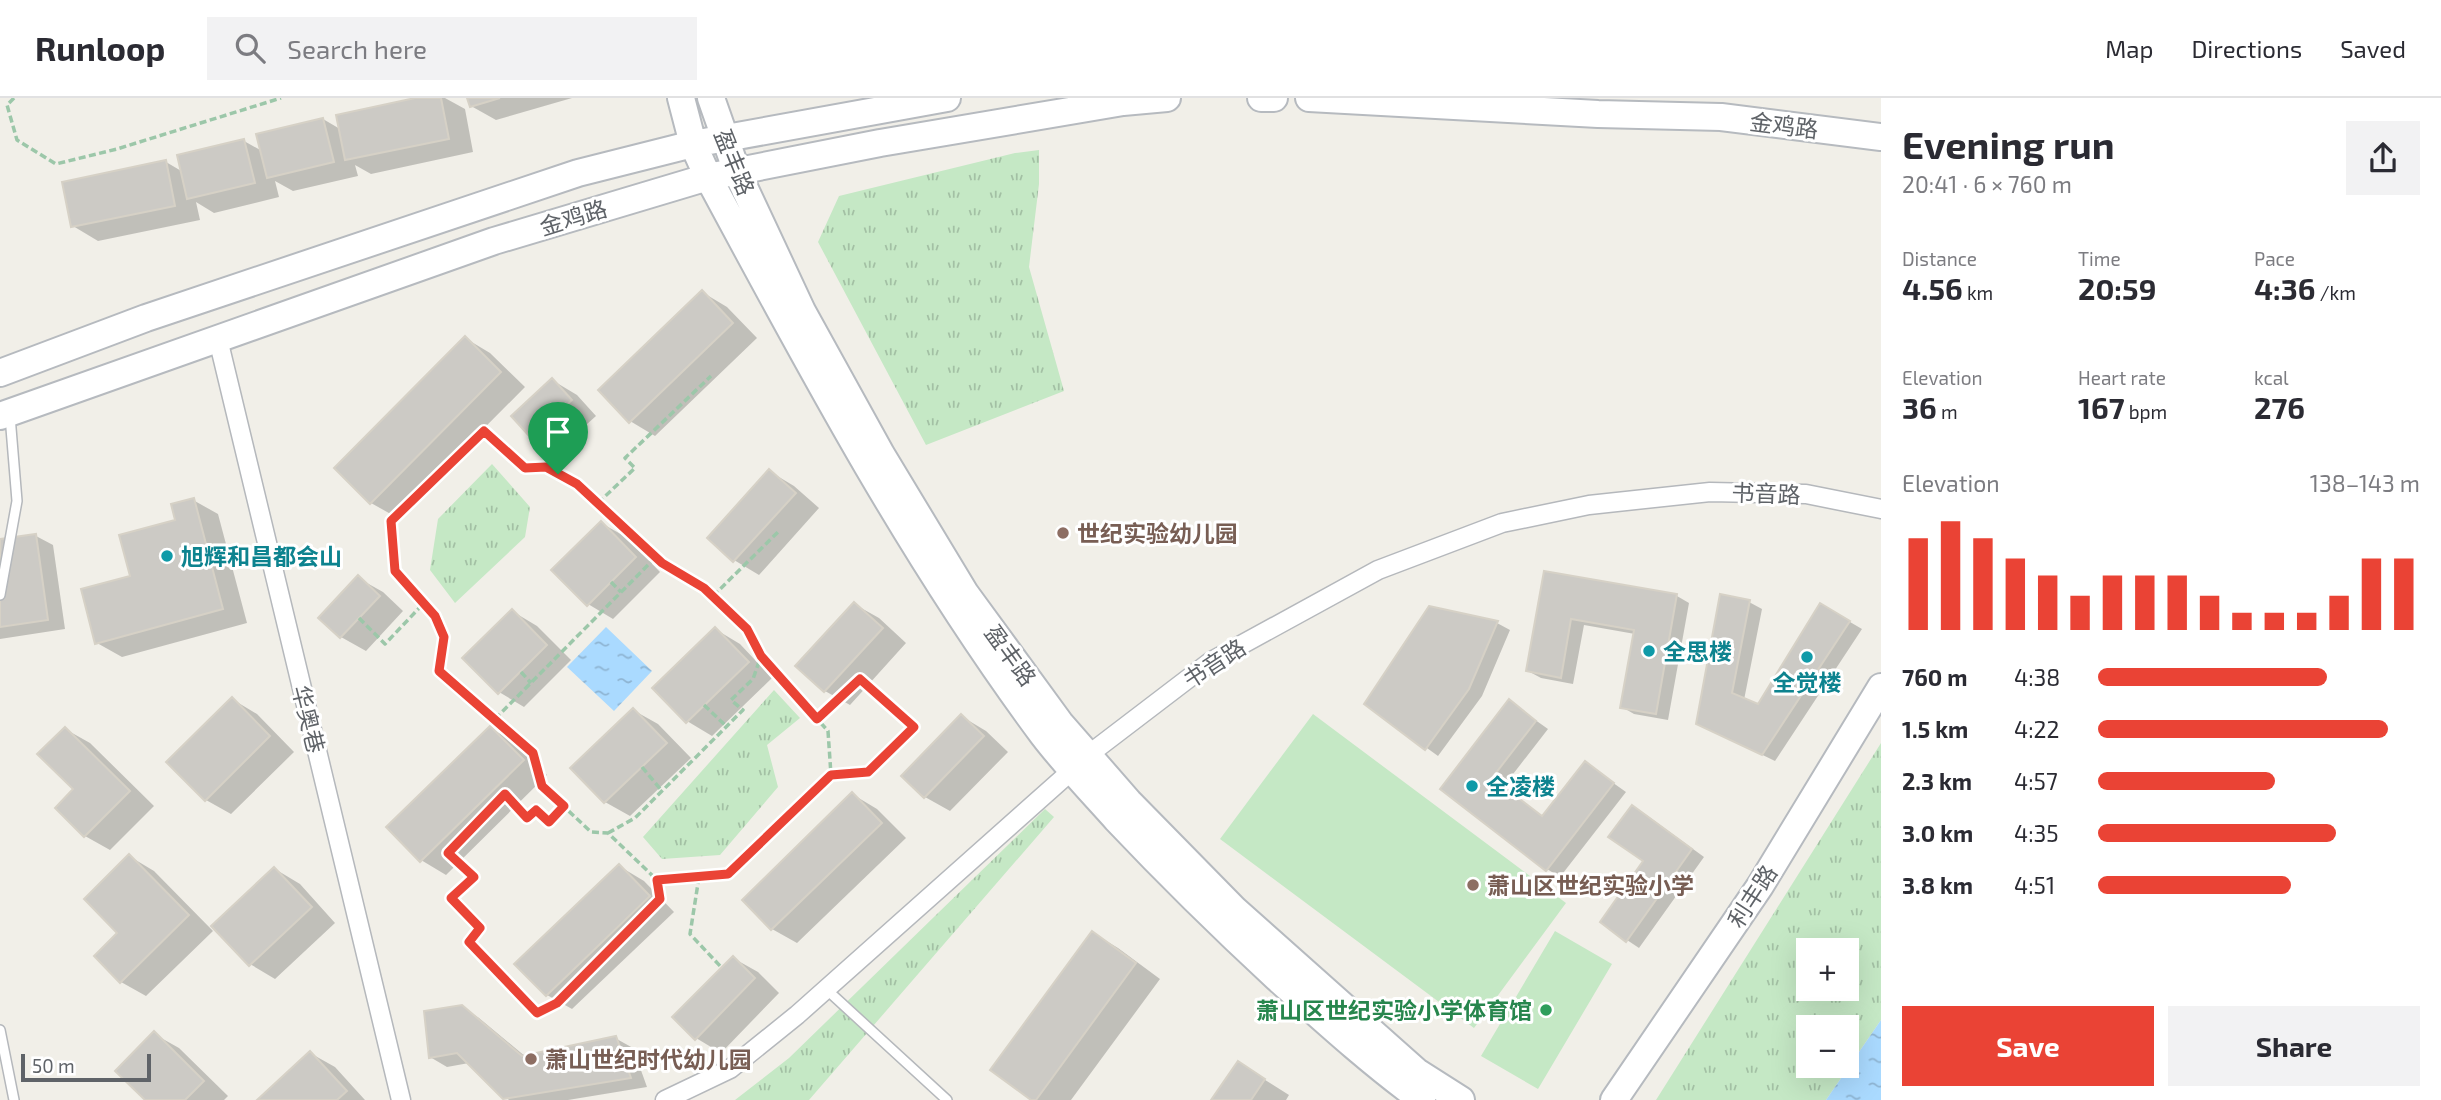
<!DOCTYPE html>
<meta charset="utf-8">
<style>
:root{--surface:#fff;--page:#f2f2f3;--text:#2b2b33;--muted:#7c7c81;--line:#e1e1e2;--accent:#ea4335}
body{margin:0;font-family:"Exo 2","Noto Sans SC",sans-serif;background:var(--page);color:var(--text);height:100vh;display:flex;flex-direction:column;font-size:26px;white-space:nowrap}
*{box-sizing:border-box;margin:0}
p{font-size:23px;color:var(--muted)}
.icon{flex:none;width:38px;height:38px;fill:none;stroke:currentColor;stroke-width:2;stroke-linecap:round;stroke-linejoin:round}
.map{position:relative;flex:1;overflow:hidden}
.details{display:flex;flex-direction:column;background:var(--surface);width:560px}
.details>*{flex:none}
.buttons{position:absolute;left:1796px;top:840px;display:grid;gap:14px}
.buttons a{display:grid;place-items:center;width:63px;height:63px;border-radius:0px;background:var(--surface);box-shadow:0 7px 28px #0002;font-size:35px}
.scale{position:absolute;left:21px;bottom:18px;width:130px;box-sizing:border-box;padding-left:7px;border:4px solid #5f6368;border-top:0;font-size:19px;line-height:24px;white-space:nowrap;color:#5f6368;-webkit-text-stroke:5px #fff;paint-order:stroke}
.pin{position:absolute;display:grid;place-items:center;width:60px;height:60px;color:#fff;margin:-72px -30px;border-radius:50% 50% 50% 0;rotate:-45deg;box-shadow:0 0 7px #0007}
.pin .icon{rotate:45deg}
.round{display:grid;place-items:center;flex:none;width:74px;height:74px;border-radius:0px;background:var(--page)}
.overview{display:flex;align-items:center;justify-content:space-between;height:119px;padding:0 21px}
h1{font-size:38px;font-weight:700;line-height:52px}
.figures{display:grid;grid-template-columns:repeat(3,1fr);gap:10px;height:119px;padding:7px 21px}
.figures div{display:grid;align-content:center}
.figures b{font-size:30px;font-weight:700}
.figures small{font-size:19px;font-weight:400}
.figures p{font-size:19px}
.chart{height:196px;padding:14px 21px}
.chart p{display:flex;justify-content:space-between}
.chart svg{width:100%;height:126px;margin-top:7px;stroke:var(--accent);stroke-width:6}
.cta{display:flex;gap:14px;margin-top:auto;padding:14px 21px}
.cta a{flex:1;height:80px;border-radius:0px;background:var(--accent);color:#fff;font-size:28px;font-weight:700;line-height:80px;text-align:center}
.cta a+a{background:var(--page);color:var(--text)}
ul{padding:0 21px;list-style:none;font-size:23px}
li{display:grid;grid-template-columns:112px 84px 1fr;align-items:center;height:52px}
li i{height:18px;border-radius:9px;background:var(--accent)}
header{display:flex;align-items:center;gap:42px;box-sizing:border-box;height:98px;padding:0 35px;background:var(--surface);border-bottom:2px solid var(--line)}
header strong{font-size:33px}
nav{display:flex;gap:38px;margin-inline-start:auto;font-size:24px}
.search{width:490px;height:63px;background:var(--page);display:flex;align-items:center;gap:18px;box-sizing:border-box;padding:0 24px;border-radius:0px;color:var(--muted);font-size:26px}
main{display:flex;flex:1;min-height:0}
.map>svg:first-child{display:block}
.grass{fill:url(#grass-tufts);fill-rule:evenodd}
.pitch{fill:#c5e8c5}
.water{fill:url(#water-ripples)}
.shadow{fill:#0003}
.building{fill:#cccac5;stroke:#d6d1c6;stroke-width:2}
.lines{fill:none;stroke-linecap:round;stroke-linejoin:round}
.lane-casing{stroke:#b5b8bc;stroke-width:12}
.street-casing{stroke:#b5b8bc;stroke-width:21}
.secondary-casing{stroke:#b6babf;stroke-width:30}
.path{stroke:#9cc7a9;stroke-width:3.5;stroke-dasharray:7 3.5;stroke-linecap:butt}
.lane{stroke:#fff;stroke-width:9}
.street{stroke:#fff;stroke-width:18}
.secondary{stroke:#fff;stroke-width:26}
.route-casing{stroke:#fff;stroke-width:14}
.route{stroke:#ea4335;stroke-width:9}
.education-dot{fill:#8d6e63;stroke:#fff;stroke-width:2.5}
.culture-dot{fill:#0f9aa8;stroke:#fff;stroke-width:2.5}
.leisure-dot{fill:#2e9e5b;stroke:#fff;stroke-width:2.5}
.labels{text-anchor:middle;dominant-baseline:central;stroke-width:6;stroke-linejoin:round;paint-order:stroke}
.street-label{font-size:23px;fill:#5f6368;stroke:#fff}
.education-label{font-size:23px;font-weight:bold;fill:#785e54;stroke:#fff;text-anchor:start}
.culture-label{font-size:23px;font-weight:bold;fill:#0d838f;stroke:#fff;text-anchor:start}
.leisure-label{font-size:23px;font-weight:bold;fill:#27864d;stroke:#fff;text-anchor:end}
</style>
<header>
<strong>Runloop</strong>
<div class="search"><svg class="icon" aria-label="search" viewBox="0 0 24 24"><circle cx="10" cy="10" r="6"/><path d="M15 15l6 6"/></svg>Search here</div>
<nav><a>Map</a><a>Directions</a><a>Saved</a></nav>
</header>
<main>
<div class="map">
<svg width="1881" height="1002" viewBox="0 0 1881 1002">
<defs>
<pattern id="grass-tufts" width="24" height="20" patternUnits="userSpaceOnUse" patternTransform="scale(1.75)"><rect width="24" height="20" fill="#c5e8c5"/><path d="M3 7l-1-3M5 7V3M7 7l1-3M15 17l-1-3M17 17v-4M19 17l1-3" fill="none" stroke="#a3c0a4"/></pattern>
<pattern id="water-ripples" width="26" height="14" patternUnits="userSpaceOnUse" patternTransform="scale(1.75)"><rect width="26" height="14" fill="#aadaff"/><path d="M2 4q2-2 4 0t4 0M15 11q2-2 4 0t4 0" fill="none" stroke="#8eb4d2"/></pattern>
</defs>
<rect width="100%" height="100%" fill="#f1efe8"/>
<!-- grass -->
<path class="grass" d="M1039,52V86L1029,169L1064,293L926,347L818,144L839,98L1015,55Z
M492,366L530,409L525,439L455,505L430,472L438,421Z
M774,592L800,620L767,647L778,689L720,757L662,761L643,739Z
M1881,645V922L1826,1002H1656ZM1808,852H1846V891H1808ZM1808,929H1846V968H1808Z
M1045,711L1054,719L809,1002H735L789,960Z"/>
<!-- pitch -->
<path class="pitch" d="M1313,616L1566,805L1474,930L1220,741Z
M1555,833L1612,866L1538,991L1481,958Z"/>
<!-- water -->
<path class="water" d="M606,529L652,573L614,613L567,569Z
M1881,922V1002H1826Z"/>
<!-- shadow -->
<path class="shadow" d="M423,0H445L465,11L473,54L371,76L355,67L358,78L293,93L275,83L279,99L214,115L196,104L200,122L98,143L73,128L166,64L183,74L244,43L262,53L323,21L340,31Z
M469,0H572L496,22L471,8Z
M702,194L727,209L757,240L655,338L630,323Z
M465,240L490,255L525,289L396,419L371,405Z
M552,282L577,297L596,318L557,353L532,339L513,318Z
M769,373L794,388L819,410L759,477L734,462Z
M193,402L218,416L247,525L122,559L97,545L132,479Z
M601,425L626,439L660,474L613,521L588,506Z
M36,438L53,447L65,531L0,541V443Z
M1546,475L1677,498L1689,505L1668,622L1634,616L1622,609L1635,536L1584,527L1573,586L1541,580L1528,573Z
M358,480L383,494L403,513L366,553L341,539Z
M1749,504L1762,511L1744,602L1759,608L1821,507L1862,531L1775,663L1711,632Z
M854,506L879,520L906,545L850,607L825,593L798,568Z
M1430,510L1497,525L1510,532L1482,598L1438,658L1366,606Z
M512,513L537,528L571,562L524,609L499,594Z
M715,531L740,546L772,580L712,638L687,623Z
M232,601L257,616L294,654L231,716L206,702Z
M1510,604L1548,631L1503,689L1543,719L1585,665L1626,694L1560,779L1547,771L1442,690Z
M633,612L658,626L691,660L630,718L605,704L573,670Z
M961,618L986,633L1008,654L950,713L925,699Z
M490,630L515,644L547,677L446,777L421,762Z
M65,631L90,645L154,708L110,752L85,738Z
M852,696L877,711L906,740L797,845L772,831L744,802Z
M1645,716L1704,759L1639,850L1627,842L1646,763Z
M129,758L154,773L213,833L146,898L121,884L96,858L119,835Z
M619,768L644,783L674,814L572,911L547,897Z
M275,771L300,786L335,825L275,881L250,866Z
M1093,835L1118,850L1160,881L1071,1002H1034Z
M733,860L758,874L779,895L721,955L696,940Z
M462,909L479,920L526,959L615,940L633,950L647,989L568,1002H509L469,965L447,969L430,959Z
M154,936L179,950L228,998L224,1002H147Z
M310,955L335,969L365,1002H260Z
M1238,965L1289,997L1286,1002H1213Z"/>
<!-- building -->
<path class="building" d="M415,0H441L449,41L345,62L336,17Z
M467,0H500L470,9Z
M323,20L334,64L267,80L256,36Z
M244,41L255,85L187,101L177,57Z
M166,62L175,108L71,129L62,84Z
M702,192L733,225L629,325L598,292Z
M465,238L501,274L370,406L334,370Z
M552,280L572,302L531,340L511,318Z
M769,371L796,395L733,464L707,440Z
M194,400L223,511L95,546L81,491L130,478L119,437L175,422L171,406Z
M601,423L636,459L587,508L551,472Z
M36,436L48,522L0,529V441Z
M1544,473L1677,496L1656,616L1620,610L1634,532L1571,521L1561,580L1526,573Z
M358,477L380,498L340,540L318,520Z
M1720,496L1750,502L1732,595L1758,606L1820,505L1850,523L1762,657L1696,626Z
M854,504L883,530L824,594L795,568Z
M1429,508L1498,523L1469,591L1425,652L1364,606Z
M512,511L547,547L498,596L462,560Z
M715,529L749,564L686,625L652,590Z
M232,599L270,638L205,703L166,664Z
M1509,601L1536,623L1492,680L1542,718L1585,663L1614,685L1546,773L1440,691Z
M633,610L667,645L604,705L570,670Z
M961,616L984,638L924,700L901,678Z
M490,628L524,662L420,764L386,729Z
M65,629L130,693L84,739L55,710L73,691L37,656Z
M852,694L882,725L771,832L742,802Z
M1632,707L1692,751L1626,844L1600,824L1643,763L1608,739Z
M129,756L189,817L120,885L94,858L117,835L84,801Z
M619,766L650,798L546,898L514,866Z
M274,769L312,809L249,868L211,828Z
M1092,833L1136,865L1036,1002H1031L990,972Z
M733,858L755,880L695,942L672,919Z
M462,907L522,958L616,938L631,980L503,1001L457,955L429,960L424,913Z
M154,933L204,983L185,1002H145L115,973Z
M310,953L347,993L337,1002H257Z
M1238,963L1265,981L1251,1002H1211Z"/>
<g class="lines">
<defs>
<path id="lane" d="M0,497L17,403L10,318
M826,891L947,1002
M0,932L14,1002"/>
<path id="street" d="M218,241L401,1002
M665,1002L730,971L797,917L1096,651L1210,564L1378,472L1502,425L1589,407L1710,394L1806,396L1881,411"/>
<path id="secondary" d="M681,0L693,46L708,79C811,271 913,462 1043,637C1066,667 1092,694 1117,722C1169,777 1222,829 1277,880C1324,922 1371,965 1422,1002
M711,0L737,74L802,213L881,356L965,495L1060,625L1129,704L1235,812L1417,974L1461,1002
M1261,0H1274
M1309,0L1598,16L1721,19L1881,39
M0,275L146,220L578,75L693,46L947,0
M0,318L494,143L708,79L880,45L1123,4L1167,0
M1614,1002L1760,788L1881,589"/>
</defs>
<!-- lane casing -->
<use href="#lane" class="lane-casing"/>
<!-- street casing -->
<use href="#street" class="street-casing"/>
<!-- secondary casing -->
<use href="#secondary" class="secondary-casing"/>
<!-- path -->
<path class="path" d="M14,0L7,7L17,42L56,66L117,51L281,0
M555,318L569,334L555,349L558,375
M598,405L635,370L625,360L711,278
M611,484L621,494
M713,498L780,432
M359,520L385,546L424,505
M521,574L531,585
M704,607L726,628
M495,621L656,459
M818,621L860,581L914,629L868,674L831,677
M642,669L662,693
M564,708L549,724L536,712L527,721L505,697L448,755L474,780L451,800L479,830L469,844L537,914L557,905L660,801L657,782
M608,735L635,720L743,612L731,602L753,581L761,558L747,531L704,490L662,465L577,386L546,369L525,370L484,333L391,423L395,473L435,518L444,539L439,573L533,655L542,688L591,734L608,735L657,782L728,777L831,677L828,633L761,558
M699,779L690,836L721,869"/>
<!-- lane -->
<use href="#lane" class="lane"/>
<!-- street -->
<use href="#street" class="street"/>
<!-- secondary -->
<use href="#secondary" class="secondary"/>
</g>
<g class="lines">
<defs>
<path id="route" d="M484,333L525,370L546,369L577,386L662,465L704,490L747,531L761,558L817,621L860,581L914,629L868,674L831,677L728,776L657,782L660,801L557,905L537,915L469,844L480,830L451,800L474,779L448,755L505,696L527,720L536,712L549,724L564,708L542,688L533,655L439,573L444,539L435,518L395,473L391,423Z"/>
</defs>
<!-- route casing -->
<use href="#route" class="route-casing"/>
<!-- route -->
<use href="#route" class="route"/>
</g>
<!-- markers -->
<g class="education-dot">
<circle cx="1063" cy="435" r="7"/>
<circle cx="1473" cy="787" r="7"/>
<circle cx="531" cy="961" r="7"/>
</g>
<g class="culture-dot">
<circle cx="167" cy="458" r="7"/>
<circle cx="1649" cy="553" r="7"/>
<circle cx="1807" cy="559" r="7"/>
<circle cx="1472" cy="688" r="7"/>
</g>
<circle class="leisure-dot" cx="1546" cy="912" r="7"/>
<g class="labels">
<!-- street labels -->
<g class="street-label">
<text transform="translate(1784 27) rotate(7)">金鸡路</text>
<text transform="translate(735 64) rotate(68)">盈丰路</text>
<text transform="translate(573 119) rotate(-17)">金鸡路</text>
<text transform="translate(1766 395) rotate(2)">书音路</text>
<text transform="translate(1011 557) rotate(54)">盈丰路</text>
<text transform="translate(1214 565) rotate(-33)">书音路</text>
<text transform="translate(309 621) rotate(76)">华奥巷</text>
<text transform="translate(1752 798) rotate(-57)">利丰路</text>
</g>
<!-- education labels -->
<g class="education-label">
<text x="1077" y="435">世纪实验幼儿园</text>
<text x="1487" y="787">萧山区世纪实验小学</text>
<text x="545" y="961">萧山世纪时代幼儿园</text>
</g>
<!-- culture labels -->
<g class="culture-label">
<text x="181" y="458">旭辉和昌都会山</text>
<text x="1663" y="553">全思楼</text>
<text x="1807" y="584" text-anchor="middle">全觉楼</text>
<text x="1486" y="688">全凌楼</text>
</g>
<!-- leisure labels -->
<g class="leisure-label">
<text x="1532" y="912">萧山区世纪实验小学体育馆</text>
</g>
</g>
</svg>
<div class="buttons">
<a>+</a>
<a>−</a>
</div>
<div class="scale">50 m</div>
<div class="pin" style="left:558px;top:376px;background:#1e9e55"><svg class="icon" aria-label="arrive" viewBox="0 0 24 24"><path d="M6 21V4h12l-3 4 3 4H6"/></svg></div>
</div>
<section class="details">
<div class="overview"><div><h1>Evening run</h1><p>20:41 · 6 × 760 m</p></div><a class="round"><svg class="icon" aria-label="share" viewBox="0 0 24 24"><path d="M12 15V3M7 8l5-5 5 5M5 13v7h14v-7"/></svg></a></div>
<div class="figures">
<div><p>Distance</p><b>4.56<small> km</small></b></div>
<div><p>Time</p><b>20:59</b></div>
<div><p>Pace</p><b>4:36<small> /km</small></b></div>
</div>
<div class="figures">
<div><p>Elevation</p><b>36<small> m</small></b></div>
<div><p>Heart rate</p><b>167<small> bpm</small></b></div>
<div><p>kcal</p><b>276</b></div>
</div>
<div class="chart"><p><span>Elevation</span>138–143 m</p>
<svg viewBox="0 0 160 44" preserveAspectRatio="none"><path d="M5 44V12M15 44V6M25 44V12M35 44V19M45 44V25M55 44V32M65 44V25M75 44V25M85 44V25M95 44V32M105 44V38M115 44V38M125 44V38M135 44V32M145 44V19M155 44V19"/></svg>
</div>
<ul>
<li><b>760 m</b>4:38<i style="width:71%"></i></li>
<li><b>1.5 km</b>4:22<i style="width:90%"></i></li>
<li><b>2.3 km</b>4:57<i style="width:55%"></i></li>
<li><b>3.0 km</b>4:35<i style="width:74%"></i></li>
<li><b>3.8 km</b>4:51<i style="width:60%"></i></li>
</ul>
<div class="cta"><a>Save</a><a>Share</a></div>
</section>
</main>
